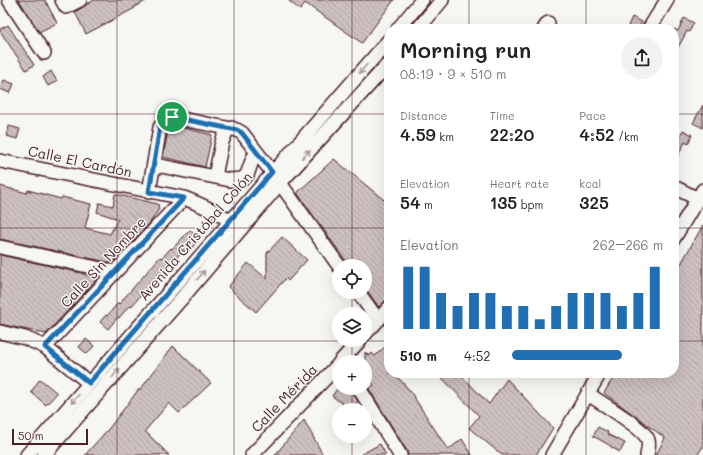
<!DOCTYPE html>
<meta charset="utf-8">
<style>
:root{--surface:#fff;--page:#f2f2f2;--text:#222;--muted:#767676;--accent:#1f6fb2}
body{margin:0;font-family:Mali,sans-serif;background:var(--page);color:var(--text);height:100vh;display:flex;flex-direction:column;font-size:15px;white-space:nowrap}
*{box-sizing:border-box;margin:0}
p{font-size:13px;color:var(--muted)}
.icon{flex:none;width:22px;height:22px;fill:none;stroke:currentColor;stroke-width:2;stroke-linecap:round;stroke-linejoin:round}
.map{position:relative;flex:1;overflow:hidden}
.sheet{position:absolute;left:384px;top:24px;width:295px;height:354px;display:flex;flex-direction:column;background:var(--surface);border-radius:16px;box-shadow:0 4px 16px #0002}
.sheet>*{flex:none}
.buttons{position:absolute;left:332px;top:259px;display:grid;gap:8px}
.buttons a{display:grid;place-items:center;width:40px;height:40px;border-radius:50%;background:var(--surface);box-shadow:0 4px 16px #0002;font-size:20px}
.scale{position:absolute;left:12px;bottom:10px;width:76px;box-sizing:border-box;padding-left:4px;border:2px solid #4a1f2b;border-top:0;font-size:11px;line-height:14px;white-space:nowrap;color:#4a1f2b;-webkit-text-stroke:3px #f6f6f2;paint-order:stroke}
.pin{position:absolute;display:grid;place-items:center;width:34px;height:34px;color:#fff;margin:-17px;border:2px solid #fff;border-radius:50%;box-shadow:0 1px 4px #0007}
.round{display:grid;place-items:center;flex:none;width:42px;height:42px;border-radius:21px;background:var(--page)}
.headline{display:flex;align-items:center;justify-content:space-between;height:68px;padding:0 16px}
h1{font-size:22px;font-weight:600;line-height:30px}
.metrics{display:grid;grid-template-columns:repeat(3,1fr);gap:6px;height:68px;padding:4px 16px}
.metrics div{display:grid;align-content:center}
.metrics b{font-size:17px;font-weight:600}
.metrics small{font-size:11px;font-weight:400}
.metrics p{font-size:11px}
.chart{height:112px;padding:8px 16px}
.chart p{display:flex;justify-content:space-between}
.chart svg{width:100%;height:72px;margin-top:4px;stroke:var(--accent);stroke-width:6}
ul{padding:0 16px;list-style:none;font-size:13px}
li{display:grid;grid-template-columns:64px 48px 1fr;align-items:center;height:30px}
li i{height:10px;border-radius:5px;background:var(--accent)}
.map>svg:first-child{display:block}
.building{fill:url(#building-back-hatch);stroke:#4a1f2b}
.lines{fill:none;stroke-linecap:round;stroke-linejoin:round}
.minor-casing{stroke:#4a1f2b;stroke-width:16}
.minor{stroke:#f6f6f2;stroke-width:13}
.oneway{stroke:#a99598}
.route-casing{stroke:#fff;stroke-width:8}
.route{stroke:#1f6fb2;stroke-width:5}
.grid{fill:none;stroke:#4a1f2b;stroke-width:1;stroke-opacity:0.55}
.labels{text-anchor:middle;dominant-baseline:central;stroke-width:3;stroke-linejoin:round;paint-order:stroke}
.street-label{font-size:14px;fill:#4a1f2b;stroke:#f6f6f2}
</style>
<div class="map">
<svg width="703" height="455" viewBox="0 0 703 455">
<defs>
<pattern id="building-back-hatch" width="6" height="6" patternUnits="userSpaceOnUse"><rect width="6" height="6" fill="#ccc1c0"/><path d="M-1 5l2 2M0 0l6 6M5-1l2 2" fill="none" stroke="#b1a5a5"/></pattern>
</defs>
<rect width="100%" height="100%" fill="#f6f6f2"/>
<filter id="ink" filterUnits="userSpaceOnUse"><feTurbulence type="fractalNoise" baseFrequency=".025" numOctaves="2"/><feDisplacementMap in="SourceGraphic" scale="8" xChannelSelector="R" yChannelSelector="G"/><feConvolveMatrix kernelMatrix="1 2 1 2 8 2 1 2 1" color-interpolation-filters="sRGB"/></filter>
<g filter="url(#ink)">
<!-- building -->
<path class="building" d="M19,0H45L57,23L39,32Z
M94,0H148L134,7L135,8L86,34L75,12Z
M288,0H394L362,43L305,3L300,10Z
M632,17L642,22L638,29H633L628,26Z
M684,18L694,23L689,32L687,31L674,55V29L678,31Z
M8,25L34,65L26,70L0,31V29Z
M51,71L57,81L48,86L43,77Z
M4,80L14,84L10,93L0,89Z
M703,105V128L693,123Z
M172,125L212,135L205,167L163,157L168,131Z
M9,126L20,129L17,139L7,136Z
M683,130L692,135L688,144L685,142L674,164V147Z
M334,159L384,200L389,194V297L379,307L365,288V266H347L346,261L298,194V192Z
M0,186L27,193L28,190L61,199L62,197L91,204L85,228L110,234L118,219L97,212L99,203L113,206L115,194L158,204L159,209L149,224L112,263L0,239Z
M703,225V447L697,455H656L665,438L604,393L616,373H674V276Z
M190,230L200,239L186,254L183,250L172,263L170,261L131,307L129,306L119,318L118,317L108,329L100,322L106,315L107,316L118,303L119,304L160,257L162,258L171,248L172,249Z
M282,237L307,260L288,281L286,278L256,312L228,287L248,263L267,279V253Z
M0,255L81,273L97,279L46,334L0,324Z
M86,339L94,346L87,354L79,347Z
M389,343V373H394L410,391L448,450L462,439L472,455H408L407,451L369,389L374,385L365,377V352L369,356L372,353L375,356Z
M173,346L211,383L179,413L169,403L145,431L169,455H85L110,427L139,389L140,390Z
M437,373H459L489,404L507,379L553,428L536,455H502L469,428L479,416Z
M40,379L57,393L46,405L31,392Z
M338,388H347L352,392L358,401L351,410L332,396Z
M304,420L323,455H275Z
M598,427L608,432L607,434L625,443L620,452L611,447V446L593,436Z
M380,444L386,455H360Z"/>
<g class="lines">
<defs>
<path id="minor" d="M9,0L44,53
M62,0L66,7L80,0
M398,29L422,0
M418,29L442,0
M544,29L548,23
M649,29L667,0
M0,161L184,198C202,205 222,214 237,226
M153,169L161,166L230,180L242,179L247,175L253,158L258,154
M215,176L222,142L227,130L232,128
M280,183L339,266
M674,187L698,199
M149,192L160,127L168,118L172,117L237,130L242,133L272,172
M674,238L703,190
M0,247L115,272
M358,292L378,320
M0,332L25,338L45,347L89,383
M365,334L389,308
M45,347L184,198
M340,362L360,340
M359,388L400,455
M588,394C600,402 644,428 648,440C649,444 648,451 647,455
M27,455L389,40
M44,455L182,298L280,183L389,63
M252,455L339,364
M552,455L600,373"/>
</defs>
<!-- minor casing -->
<use href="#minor" class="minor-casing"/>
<!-- minor -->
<use href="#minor" class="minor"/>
</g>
<!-- one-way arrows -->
<defs><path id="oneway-shaft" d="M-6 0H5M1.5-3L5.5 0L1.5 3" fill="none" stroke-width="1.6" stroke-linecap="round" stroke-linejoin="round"/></defs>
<g class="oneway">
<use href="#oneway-shaft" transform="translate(363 69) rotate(131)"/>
<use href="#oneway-shaft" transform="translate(306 154) rotate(-47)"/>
<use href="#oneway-shaft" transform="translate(201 275) rotate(-50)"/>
<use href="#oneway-shaft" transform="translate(116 373) rotate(-49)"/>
<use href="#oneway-shaft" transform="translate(75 399) rotate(131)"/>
</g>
</g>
<g class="lines" filter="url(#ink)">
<defs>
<path id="route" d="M172,117L237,130L242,133L272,172L89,383L45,347L184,198L149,192L160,127L168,118Z"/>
</defs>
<!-- route casing -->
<use href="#route" class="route-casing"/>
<!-- route -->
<use href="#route" class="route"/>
</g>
<!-- grid -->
<path class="grid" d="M117,0V455M234,0V455M352,0V266M469,0V29M586,0V29M0,114H389M674,114H703M0,228H389M674,228H703M352,292V314M352,340V362M0,341H389M674,341H703M469,373V455M586,373V455M352,388V410M352,436V455"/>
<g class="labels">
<!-- street labels -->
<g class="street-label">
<text transform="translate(80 161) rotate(12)">Calle El Cardón</text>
<text transform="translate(195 236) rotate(-49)">Avenida Cristóbal Colón</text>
<text transform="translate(103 262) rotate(-47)">Calle Sin Nombre</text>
<text transform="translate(284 398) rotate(-46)">Calle Mérida</text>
</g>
</g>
</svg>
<div class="buttons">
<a><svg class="icon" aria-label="locate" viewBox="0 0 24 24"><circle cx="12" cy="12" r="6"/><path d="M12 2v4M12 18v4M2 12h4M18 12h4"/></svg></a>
<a><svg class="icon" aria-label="layers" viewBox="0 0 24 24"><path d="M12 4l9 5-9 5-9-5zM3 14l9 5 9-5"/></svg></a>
<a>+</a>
<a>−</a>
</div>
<div class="scale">50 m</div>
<div class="pin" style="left:172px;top:117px;background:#1e9e55"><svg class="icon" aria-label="arrive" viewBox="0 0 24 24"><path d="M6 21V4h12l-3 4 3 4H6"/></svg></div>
<section class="sheet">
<div class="headline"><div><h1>Morning run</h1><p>08:19 · 9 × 510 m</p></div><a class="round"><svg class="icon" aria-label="share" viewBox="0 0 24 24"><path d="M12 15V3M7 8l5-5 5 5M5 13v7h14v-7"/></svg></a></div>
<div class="metrics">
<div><p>Distance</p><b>4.59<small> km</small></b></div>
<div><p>Time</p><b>22:20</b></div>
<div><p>Pace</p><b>4:52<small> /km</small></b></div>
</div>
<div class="metrics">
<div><p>Elevation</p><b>54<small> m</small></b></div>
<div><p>Heart rate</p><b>135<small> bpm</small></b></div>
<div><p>kcal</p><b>325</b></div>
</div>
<div class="chart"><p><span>Elevation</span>262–266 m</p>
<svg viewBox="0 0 160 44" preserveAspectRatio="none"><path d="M5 44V6M15 44V6M25 44V22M35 44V30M45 44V22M55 44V22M65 44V30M75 44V30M85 44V38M95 44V30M105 44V22M115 44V22M125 44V22M135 44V30M145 44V22M155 44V6"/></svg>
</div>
<ul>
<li><b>510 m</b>4:52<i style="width:73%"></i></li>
</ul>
</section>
</div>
